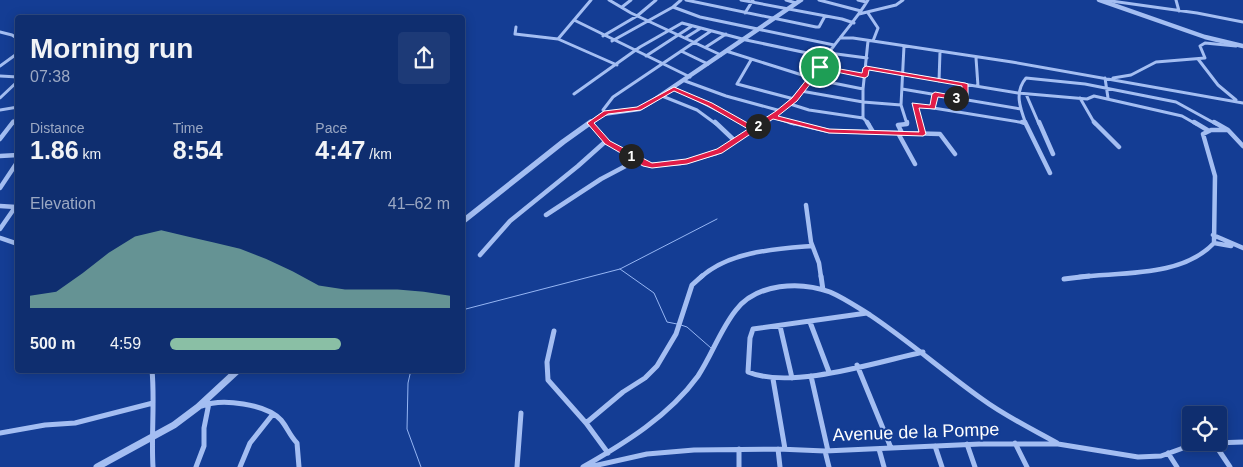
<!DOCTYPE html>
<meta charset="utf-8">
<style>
:root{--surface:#0f2e6f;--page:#1d3a77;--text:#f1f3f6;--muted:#9ba8c3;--line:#2f4a82;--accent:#8abfa5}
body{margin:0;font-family:Arial,sans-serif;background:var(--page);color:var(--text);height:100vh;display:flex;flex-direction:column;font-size:19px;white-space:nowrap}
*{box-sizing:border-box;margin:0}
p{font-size:16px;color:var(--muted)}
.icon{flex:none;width:28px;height:28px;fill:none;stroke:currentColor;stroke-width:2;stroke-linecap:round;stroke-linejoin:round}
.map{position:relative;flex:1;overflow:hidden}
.side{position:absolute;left:15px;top:15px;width:450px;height:358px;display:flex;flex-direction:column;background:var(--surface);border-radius:5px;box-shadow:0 2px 12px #0003,0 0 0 1px var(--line)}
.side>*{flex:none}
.controls{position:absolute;left:1182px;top:406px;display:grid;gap:10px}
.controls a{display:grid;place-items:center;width:45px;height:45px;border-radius:5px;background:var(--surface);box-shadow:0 2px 12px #0003,0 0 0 1px var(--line);font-size:25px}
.pin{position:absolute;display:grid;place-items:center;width:42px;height:42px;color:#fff;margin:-21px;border:2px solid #fff;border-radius:50%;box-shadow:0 1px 5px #0007}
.km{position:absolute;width:25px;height:25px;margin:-12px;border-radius:50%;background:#222;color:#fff;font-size:14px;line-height:25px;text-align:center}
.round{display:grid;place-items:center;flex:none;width:52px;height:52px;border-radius:5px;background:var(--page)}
.head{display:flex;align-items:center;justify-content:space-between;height:85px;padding:0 15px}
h1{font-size:28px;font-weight:600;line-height:38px}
.stats{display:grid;grid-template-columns:repeat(3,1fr);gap:8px;height:85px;padding:5px 15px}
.stats div{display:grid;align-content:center}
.stats b{font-size:25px;font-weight:600}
.stats small{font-size:14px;font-weight:400}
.stats p{font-size:14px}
.chart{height:140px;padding:10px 15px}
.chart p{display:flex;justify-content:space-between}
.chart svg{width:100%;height:90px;margin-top:5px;fill:var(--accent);opacity:.7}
ul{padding:0 15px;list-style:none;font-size:16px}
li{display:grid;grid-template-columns:80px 60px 1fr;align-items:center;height:38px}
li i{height:12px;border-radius:6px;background:var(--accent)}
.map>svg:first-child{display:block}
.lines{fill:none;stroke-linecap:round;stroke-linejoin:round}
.stream{stroke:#96b6f4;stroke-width:1}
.minor-far2{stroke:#a4bef2;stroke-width:3}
.minor-far1{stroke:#a4bef2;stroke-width:4.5}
.minor{stroke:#a4bef2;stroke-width:5}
.tertiary-far2{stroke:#a4bef2;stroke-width:4.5}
.tertiary-far1{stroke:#a4bef2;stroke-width:5.5}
.tertiary{stroke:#a4bef2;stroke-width:7}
.route{fill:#e11d48;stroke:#fff;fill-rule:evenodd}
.labels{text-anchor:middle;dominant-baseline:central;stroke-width:4;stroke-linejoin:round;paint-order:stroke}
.near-street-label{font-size:18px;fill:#fff;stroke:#143d94}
</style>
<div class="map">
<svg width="1243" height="467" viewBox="0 0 1243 467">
<rect width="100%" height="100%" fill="#143d94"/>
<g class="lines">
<!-- stream -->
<path class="stream" d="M620,269L654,293L667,322L677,324
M462,310L620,269L717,219
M681,325L687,327L711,348
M411,370L408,383L407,429L421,467"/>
<!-- minor-far2 -->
<path class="minor-far2" d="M609,0L631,13L721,55
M686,0L816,27H819L825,16
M741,0L842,19L854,23
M786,0L796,3
M819,0L861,11
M858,0L866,2
M1104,0L1197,13L1243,22
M1176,0L1179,11
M622,7L631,0
M673,7L700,17L834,45
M745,13L753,0
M868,13L878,28L873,41
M859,14L896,5L903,0
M574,20L690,77
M516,27L515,34L558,39L591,0
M0,32L12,35L18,39
M603,36L637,16L656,0
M685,38L701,28
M840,38H853L1012,62L1243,103
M558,39L617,65
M612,41L673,7L681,0
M904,46L901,105L907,124
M706,47L726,34
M681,51L708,64
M726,51L818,80L863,89
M829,53L867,58
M646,56L692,26
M976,58L978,86
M1198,59L1218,85L1236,100
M751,60L737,84L794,99
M0,66L18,53
M820,67L865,76
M866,68L1018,93L1087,99L1094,96L1182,116L1196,124
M0,76L18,77
M1105,78L1108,98
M1113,78L1131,75L1156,62L1205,58L1200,46L1205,43L1236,46
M685,81L726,96L781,111
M939,81L940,52
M965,85V99
M674,88L744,124
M902,89L1021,109
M801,91L863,102L901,105
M574,94L640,47L682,23L746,40L826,57
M1026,94L1039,124
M662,96L697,110L716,124
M0,98L18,81
M1080,98L1095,124
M790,104L809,110L863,118L869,124
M933,108L935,94
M0,110L18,107
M605,113L603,110L613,97L711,31
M773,117L794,124
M863,118V89L868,41
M12,124L18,116
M762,124C794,104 810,76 833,47C845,31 858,17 868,0
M920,124L915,105L1025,123
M1026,124C1020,108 1014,92 1026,78L1085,84L1176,102L1216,124"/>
<!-- minor-far1 -->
<path class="minor-far1" d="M715,122L735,141
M741,122L753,129
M790,122L829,131L940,134L955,154
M867,122L873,132
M920,122L923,134
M1022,122L1025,123
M1025,122L1050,173
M1039,122L1053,154
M1094,122L1119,147
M1194,122L1209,131
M1214,122L1228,130L1243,146
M590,123L607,142L649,165L680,163L716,153L764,122
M898,133L915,164
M902,133L898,125L907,124V122
M0,139L13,122
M0,156L18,155
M0,188L18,161
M806,205L811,242L819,263L821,277
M0,206L16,207
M546,215L601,179L637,160
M0,229L18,203
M1213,235L1243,248
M0,238L18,244
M1214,243L1231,246
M480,255L510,221L578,166L606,141
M701,277C730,251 776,249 812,246
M1079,277C1123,272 1182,277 1214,243L1215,176L1203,134L1211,130H1227"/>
<!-- minor -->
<path class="minor" d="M821,276L823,290
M1064,279L1089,276
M867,313L753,329L750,338L748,372C791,390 877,362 923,352
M810,322L829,372
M780,326L792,378
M554,331L547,362L548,380L586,423L608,453
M857,365L891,448
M152,370C155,402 151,435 153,467
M811,376L828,451
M773,379L785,449
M202,406C222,398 266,404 281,420C287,427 290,436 297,443L299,467
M586,423L623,392L645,378L657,366L676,334L692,285L702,276
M0,433L45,425L75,423L153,403
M1015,443L1027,467
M1214,443L1230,467
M967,444L975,467
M935,446L942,467
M739,449V467
M778,449L780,467
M879,449L884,467
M825,451L829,467
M1168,453L1177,467
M196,467L204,446V428L209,403
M240,467L250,443L273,414
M517,467L521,413
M583,467C625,443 669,416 698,376C712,355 720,330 736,310C757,283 800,281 830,292C844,298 857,307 870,315C909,341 944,372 982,399C1005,416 1032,429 1057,443
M589,467L647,454L694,450L778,449L825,451L980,444H1058L1138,457L1161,456L1186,447L1214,443L1243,442"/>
<!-- tertiary-far2 -->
<path class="tertiary-far2" d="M1099,0L1205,37L1243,46
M589,124L603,114L639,109L651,102L801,0"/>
<!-- tertiary-far1 -->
<path class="tertiary-far1" d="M462,222L563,142L591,122"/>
<!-- tertiary -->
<path class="tertiary" d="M97,467L174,425L198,407L238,370"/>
</g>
<!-- route -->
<path class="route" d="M818,65L862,73L863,68L866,66L965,83L968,84V99L965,101L938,97L935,109L919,108L926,134L923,136L829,133L773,119L722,153L687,164L652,168L643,166L605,144L587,123L604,111L637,107L674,87L712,103L753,126L776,111L792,98ZM822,69L865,78L868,76L869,70L962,86V97L935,92L932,94L930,105L912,103L919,132L829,129L778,116L797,101ZM674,91L708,106L748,129L717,149L686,159L652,163L610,141L594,123L608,114L641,110Z"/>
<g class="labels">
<!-- near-street labels -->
<g class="near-street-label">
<text transform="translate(916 432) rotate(-2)">Avenue de la Pompe</text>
</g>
</g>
</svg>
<div class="controls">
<a><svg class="icon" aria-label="locate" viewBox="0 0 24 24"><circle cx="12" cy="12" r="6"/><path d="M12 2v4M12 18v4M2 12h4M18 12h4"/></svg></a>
</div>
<div class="pin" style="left:820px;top:67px;background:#1e9e55"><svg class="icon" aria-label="arrive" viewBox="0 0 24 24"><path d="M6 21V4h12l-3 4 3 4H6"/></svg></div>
<b class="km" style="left:631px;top:156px">1</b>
<b class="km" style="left:758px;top:126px">2</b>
<b class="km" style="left:956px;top:98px">3</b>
<section class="side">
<div class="head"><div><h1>Morning run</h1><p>07:38</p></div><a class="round"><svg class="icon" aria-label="share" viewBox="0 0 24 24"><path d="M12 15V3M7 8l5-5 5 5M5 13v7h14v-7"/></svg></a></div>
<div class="stats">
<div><p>Distance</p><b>1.86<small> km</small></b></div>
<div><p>Time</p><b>8:54</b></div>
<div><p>Pace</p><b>4:47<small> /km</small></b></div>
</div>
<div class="chart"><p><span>Elevation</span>41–62 m</p>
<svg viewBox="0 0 160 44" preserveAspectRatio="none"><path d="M0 44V38L10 36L20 27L30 17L40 9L50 6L60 9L70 12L80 15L90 20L100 26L110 33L120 35L130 35L140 35L150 36L160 38V44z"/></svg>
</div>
<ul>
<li><b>500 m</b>4:59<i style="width:61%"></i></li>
</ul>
</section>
</div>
